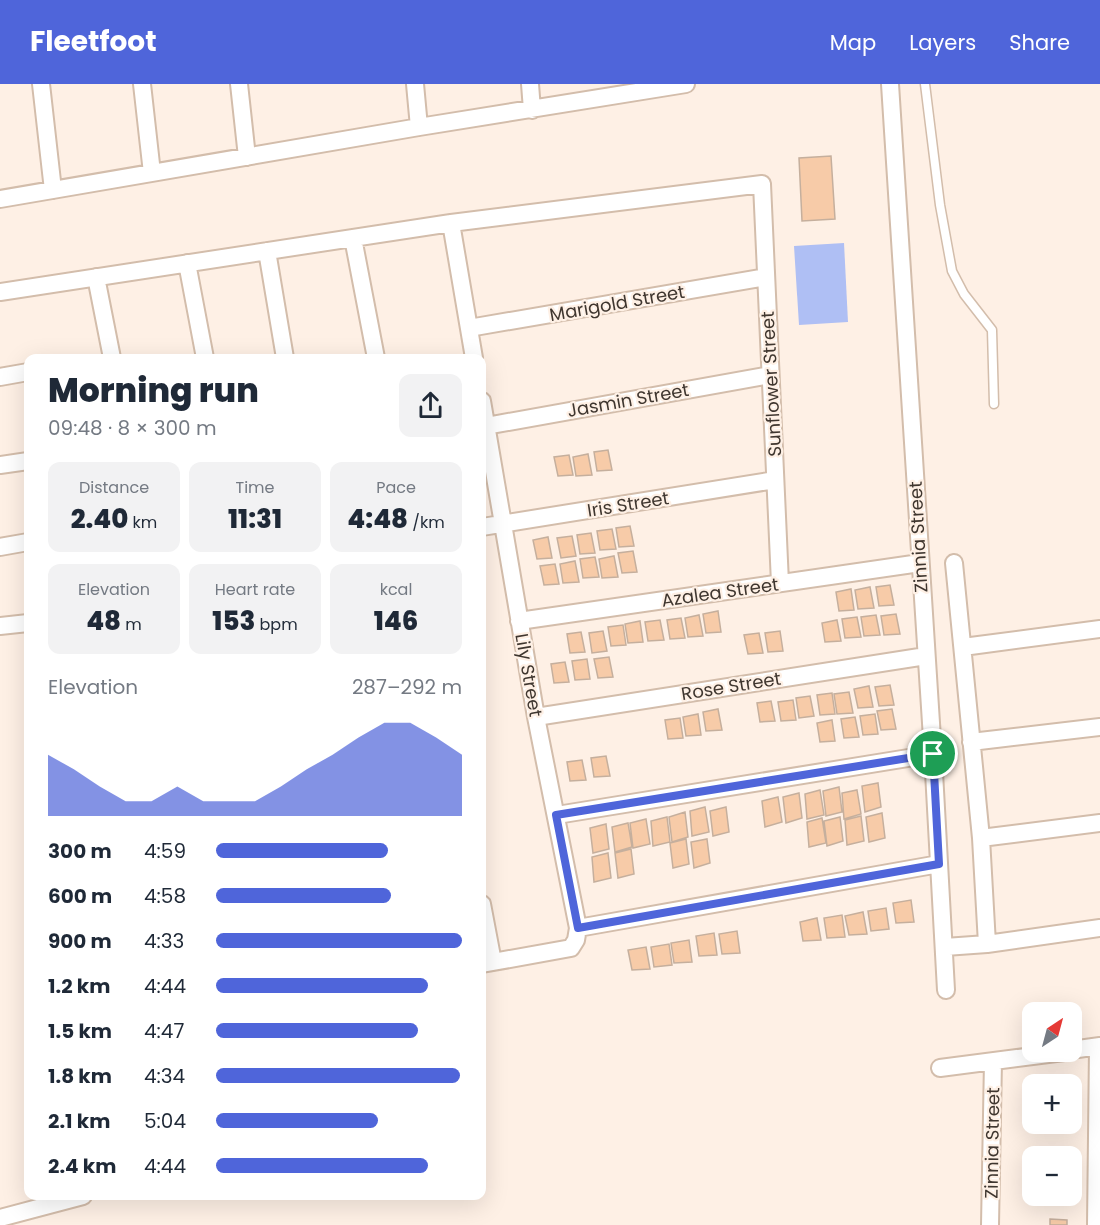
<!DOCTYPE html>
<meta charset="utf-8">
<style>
:root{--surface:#fff;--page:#f2f2f3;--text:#1f2937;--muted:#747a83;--accent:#4f65da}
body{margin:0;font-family:Poppins,sans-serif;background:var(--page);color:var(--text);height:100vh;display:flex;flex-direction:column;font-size:22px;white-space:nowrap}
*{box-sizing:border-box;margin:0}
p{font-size:20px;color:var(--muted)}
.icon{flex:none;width:33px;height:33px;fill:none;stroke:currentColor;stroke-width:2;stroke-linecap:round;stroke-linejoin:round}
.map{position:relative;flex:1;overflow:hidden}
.side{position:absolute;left:24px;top:270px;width:462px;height:846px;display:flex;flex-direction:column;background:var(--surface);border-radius:12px;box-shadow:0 6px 24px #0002}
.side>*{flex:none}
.needle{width:39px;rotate:36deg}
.tools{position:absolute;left:1022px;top:918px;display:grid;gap:12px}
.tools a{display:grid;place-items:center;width:60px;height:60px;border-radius:12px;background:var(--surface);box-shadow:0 6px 24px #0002;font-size:30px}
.pin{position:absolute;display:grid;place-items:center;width:51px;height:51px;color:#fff;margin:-26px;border:3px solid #fff;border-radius:50%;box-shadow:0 2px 6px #0007}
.round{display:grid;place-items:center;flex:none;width:63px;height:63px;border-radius:12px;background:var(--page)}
.summary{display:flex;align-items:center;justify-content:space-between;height:102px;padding:0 24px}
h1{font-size:33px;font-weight:800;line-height:45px}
.stats{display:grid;grid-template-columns:repeat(3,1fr);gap:9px;height:102px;padding:6px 24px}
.stats div{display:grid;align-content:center;border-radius:12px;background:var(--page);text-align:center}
.stats b{font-size:26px;font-weight:800}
.stats small{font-size:16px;font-weight:400}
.stats p{font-size:16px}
.chart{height:168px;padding:12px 24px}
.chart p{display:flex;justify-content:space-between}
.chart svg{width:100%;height:108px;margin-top:6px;fill:var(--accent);opacity:.7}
ul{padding:0 24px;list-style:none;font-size:20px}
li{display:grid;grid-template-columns:96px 72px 1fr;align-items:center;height:45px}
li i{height:15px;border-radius:8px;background:var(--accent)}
header{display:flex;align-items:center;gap:36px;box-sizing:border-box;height:84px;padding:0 30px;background:var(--accent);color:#fff}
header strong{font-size:28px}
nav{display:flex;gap:33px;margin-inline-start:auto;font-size:21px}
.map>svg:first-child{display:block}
.green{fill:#afbff4}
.building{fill:#f7cba8;stroke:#c5af9d;stroke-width:1.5}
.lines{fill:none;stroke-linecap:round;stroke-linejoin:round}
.service-casing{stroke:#d3bdab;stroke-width:11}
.minor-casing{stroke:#d3bdab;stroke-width:20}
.service{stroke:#fff;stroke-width:8}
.minor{stroke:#fff;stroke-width:16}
.route-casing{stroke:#fff;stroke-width:12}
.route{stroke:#4f65da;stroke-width:8}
.labels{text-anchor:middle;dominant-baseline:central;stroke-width:4.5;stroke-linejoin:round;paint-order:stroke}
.street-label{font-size:18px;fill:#3f362f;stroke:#fef0e5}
</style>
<header>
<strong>Fleetfoot</strong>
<nav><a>Map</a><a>Layers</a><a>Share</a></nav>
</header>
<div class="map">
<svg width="1100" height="1141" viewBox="0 0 1100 1141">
<rect width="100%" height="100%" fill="#fef0e5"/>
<!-- green -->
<path class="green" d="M844,159L848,238L799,241L794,162Z"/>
<!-- building -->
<path class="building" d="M831,72L835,135L802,137L799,74Z
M608,366L612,386L597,387L594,368Z
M588,370L592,391L576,392L573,373Z
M569,371L573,391L558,392L554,373Z
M630,442L634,462L619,463L616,444Z
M612,445L616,465L600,466L597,447Z
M591,449L595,469L580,470L577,451Z
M572,452L576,472L561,474L557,454Z
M548,453L552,474L537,475L533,456Z
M633,467L637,488L622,489L618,469Z
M614,472L618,493L602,494L599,475Z
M595,473L599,493L583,494L580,475Z
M575,477L579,498L563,499L560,480Z
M555,480L559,500L544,501L540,482Z
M890,501L894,521L879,522L876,503Z
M870,503L874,524L858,525L855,506Z
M851,505L854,526L839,527L836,508Z
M718,527L721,548L706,549L703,530Z
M896,530L900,550L884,551L881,532Z
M699,531L703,552L688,553L685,534Z
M876,531L880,551L864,552L861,533Z
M857,533L861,553L845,554L842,535Z
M681,534L685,554L670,555L667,536Z
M660,536L664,556L648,557L645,538Z
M837,536L841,557L825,558L822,539Z
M640,537L643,558L628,559L625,540Z
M623,541L626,561L611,562L608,543Z
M603,547L607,567L592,569L589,549Z
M780,547L783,567L768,568L765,549Z
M581,548L585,568L570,569L567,550Z
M759,549L763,569L748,570L744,551Z
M609,573L613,593L598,594L594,575Z
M587,575L590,595L575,596L572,577Z
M565,578L569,598L554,599L551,580Z
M890,601L894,621L879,622L875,603Z
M869,602L873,623L858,624L854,605Z
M849,608L853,629L837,630L834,610Z
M832,609L835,630L820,631L817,611Z
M810,612L814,632L799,634L796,614Z
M793,616L796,636L781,637L778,618Z
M771,617L775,637L760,638L757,619Z
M718,625L722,646L706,647L703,628Z
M892,625L896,645L881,646L877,627Z
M698,630L701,651L686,652L683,633Z
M875,630L878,650L863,651L860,632Z
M855,633L859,653L844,654L841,635Z
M680,634L683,654L668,655L665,636Z
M832,636L835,657L820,658L817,639Z
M606,672L610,692L594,693L591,674Z
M582,676L586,696L570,697L567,678Z
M878,699L881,723L865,728L862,702Z
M839,703L842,728L826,732L823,707Z
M820,706L824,731L807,735L805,710Z
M857,706L861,730L844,735L842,709Z
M799,709L802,734L786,739L783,713Z
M778,713L782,738L765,743L762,717Z
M705,723L709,748L692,752L690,727Z
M726,723L729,748L713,752L710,727Z
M685,728L688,753L672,758L669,733Z
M882,729L885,754L869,758L866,733Z
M861,732L864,757L847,761L845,736Z
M667,733L670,758L653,762L651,737Z
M840,733L843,757L827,762L824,737Z
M822,734L826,759L809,763L807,738Z
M646,735L650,760L633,764L630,739Z
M628,739L632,763L615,768L612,743Z
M606,740L609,765L593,769L590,744Z
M686,755L689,780L673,784L670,759Z
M707,755L710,779L694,784L691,758Z
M631,765L634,790L618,794L615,769Z
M608,769L611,794L594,798L592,773Z
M911,816L914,838L896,839L893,819Z
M886,824L889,845L871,847L868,827Z
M863,828L867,850L849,851L845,832Z
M842,831L845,853L827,854L824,834Z
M817,834L821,856L803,857L800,838Z
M737,847L740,869L722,870L719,850Z
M714,849L717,871L699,872L696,852Z
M689,856L692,878L674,879L671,859Z
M669,860L672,881L654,883L651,863Z
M646,863L650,885L632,886L628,866Z
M1052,995H1069V1000H1052Z
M1050,1135L1067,1136V1141H1050Z"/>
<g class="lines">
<defs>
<path id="service" d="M925,0L940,121L952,187L964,210L992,246L994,320"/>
<path id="minor" d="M41,0L53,106
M142,0L152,89
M239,0L247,73
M415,0L419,43
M530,0L532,26
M890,0L933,670L946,906
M0,115L419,43L686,0
M451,139L474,274
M353,154L376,274
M267,167L285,274
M187,179L205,274
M96,193L112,274
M0,208L451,139L762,100L780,499
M469,244L766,193
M0,293L28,288
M482,317L536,633L578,844L576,856L571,864L482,880
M486,342L770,291
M0,381L28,377
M482,443L775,396
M0,463L28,458
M954,479L981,754L987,860
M519,537L920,479
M0,542L28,539
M963,563L1100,545
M536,633L926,572
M971,658L1100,643
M557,731L933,670
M981,754L1100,739
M482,820L493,878
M578,844L939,780
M945,863L987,860L1100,844
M1071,966L1100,962
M940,984L1064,968
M0,1134L83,1112
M990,1141L993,977
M1096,1141L1098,963"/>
</defs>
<!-- service casing -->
<use href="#service" class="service-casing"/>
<!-- minor casing -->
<use href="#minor" class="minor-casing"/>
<!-- service -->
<use href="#service" class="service"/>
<!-- minor -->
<use href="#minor" class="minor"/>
</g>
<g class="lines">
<defs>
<path id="route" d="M933,670L939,780L578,844L556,731Z"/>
</defs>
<!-- route casing -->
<use href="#route" class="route-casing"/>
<!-- route -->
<use href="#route" class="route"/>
</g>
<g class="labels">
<!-- street labels -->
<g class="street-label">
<text transform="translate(617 219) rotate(-10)">Marigold Street</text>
<text transform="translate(771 300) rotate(-93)">Sunflower Street</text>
<text transform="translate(628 316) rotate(-10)">Jasmin Street</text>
<text transform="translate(628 420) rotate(-9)">Iris Street</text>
<text transform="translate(918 453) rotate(-93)">Zinnia Street</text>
<text transform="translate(720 508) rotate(-8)">Azalea Street</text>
<text transform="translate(529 591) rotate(80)">Lily Street</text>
<text transform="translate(731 602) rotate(-9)">Rose Street</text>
<text transform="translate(992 1059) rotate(-89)">Zinnia Street</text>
</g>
</g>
</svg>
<div class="tools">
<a><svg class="needle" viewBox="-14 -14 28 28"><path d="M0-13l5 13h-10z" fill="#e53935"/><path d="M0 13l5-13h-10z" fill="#747a83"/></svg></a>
<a>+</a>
<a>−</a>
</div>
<div class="pin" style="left:933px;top:670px;background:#1e9e55"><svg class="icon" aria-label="arrive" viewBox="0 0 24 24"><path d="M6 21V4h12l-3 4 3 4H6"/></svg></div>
<section class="side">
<div class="summary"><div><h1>Morning run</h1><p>09:48 · 8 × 300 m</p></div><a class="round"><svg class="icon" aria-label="share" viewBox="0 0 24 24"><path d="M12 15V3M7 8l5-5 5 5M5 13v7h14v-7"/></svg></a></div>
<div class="stats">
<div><p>Distance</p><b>2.40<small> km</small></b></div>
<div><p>Time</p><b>11:31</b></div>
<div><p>Pace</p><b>4:48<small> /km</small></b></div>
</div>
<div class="stats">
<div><p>Elevation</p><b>48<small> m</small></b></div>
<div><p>Heart rate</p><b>153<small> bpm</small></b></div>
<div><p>kcal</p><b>146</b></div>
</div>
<div class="chart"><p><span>Elevation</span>287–292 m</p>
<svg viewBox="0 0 160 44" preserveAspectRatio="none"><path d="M0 44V19L10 25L20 32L30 38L40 38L50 32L60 38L70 38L80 38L90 32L100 25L110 19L120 12L130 6L140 6L150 12L160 19V44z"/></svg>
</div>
<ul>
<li><b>300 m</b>4:59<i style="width:70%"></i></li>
<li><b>600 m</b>4:58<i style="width:71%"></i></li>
<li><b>900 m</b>4:33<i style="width:100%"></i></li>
<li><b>1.2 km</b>4:44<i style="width:86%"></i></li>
<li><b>1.5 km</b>4:47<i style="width:82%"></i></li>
<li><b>1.8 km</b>4:34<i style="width:99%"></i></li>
<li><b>2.1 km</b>5:04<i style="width:66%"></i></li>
<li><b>2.4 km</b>4:44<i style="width:86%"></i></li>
</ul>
</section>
</div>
